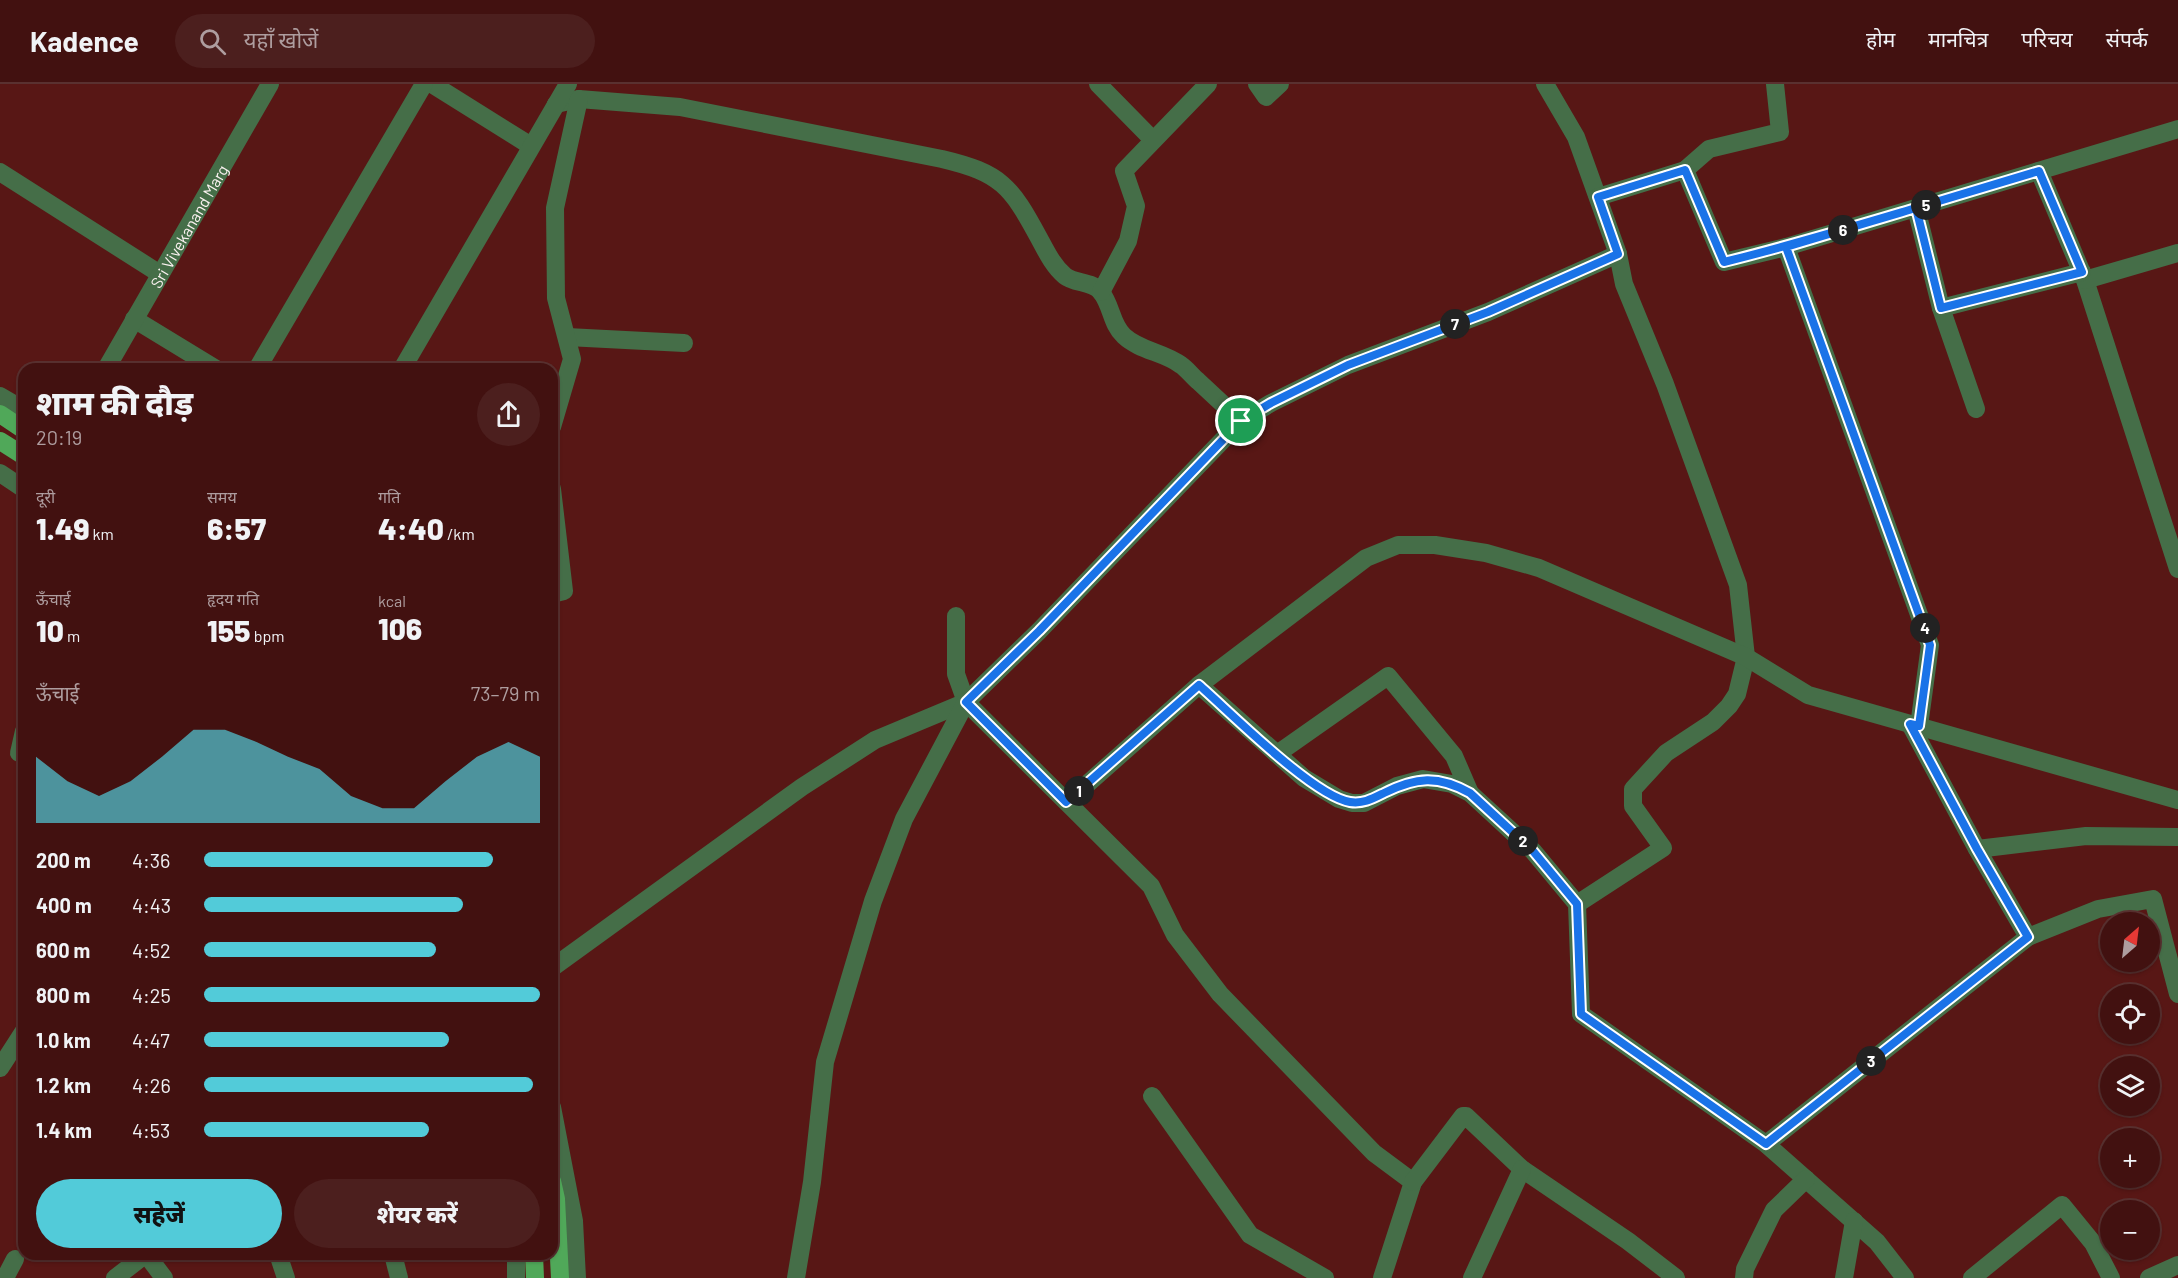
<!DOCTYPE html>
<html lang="hi">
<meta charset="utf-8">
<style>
:root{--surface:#421110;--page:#4c1f1e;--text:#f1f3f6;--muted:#ae9d9f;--line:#5a3130;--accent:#52cbd9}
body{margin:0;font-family:Barlow,"Noto Sans Devanagari",sans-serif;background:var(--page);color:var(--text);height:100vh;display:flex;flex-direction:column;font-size:22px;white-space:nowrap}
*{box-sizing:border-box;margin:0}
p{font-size:20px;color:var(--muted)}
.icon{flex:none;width:33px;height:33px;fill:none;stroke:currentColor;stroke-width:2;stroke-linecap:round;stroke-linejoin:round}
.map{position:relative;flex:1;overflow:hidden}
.sheet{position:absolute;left:18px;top:279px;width:540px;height:897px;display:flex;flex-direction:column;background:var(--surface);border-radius:18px;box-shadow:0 2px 4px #0004,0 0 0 2px var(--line)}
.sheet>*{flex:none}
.needle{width:39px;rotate:28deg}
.fabs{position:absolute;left:2100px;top:828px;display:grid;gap:12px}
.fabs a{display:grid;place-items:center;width:60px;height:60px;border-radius:50%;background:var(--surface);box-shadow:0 2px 4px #0004,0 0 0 2px var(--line);font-size:30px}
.pin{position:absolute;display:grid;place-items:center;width:51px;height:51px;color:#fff;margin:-26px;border:3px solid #fff;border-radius:50%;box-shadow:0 2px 6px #0007}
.km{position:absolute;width:30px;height:30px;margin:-15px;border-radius:50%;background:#222;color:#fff;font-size:16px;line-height:30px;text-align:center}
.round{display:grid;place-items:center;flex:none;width:63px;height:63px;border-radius:32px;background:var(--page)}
.headline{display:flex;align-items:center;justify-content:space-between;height:102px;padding:0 18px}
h1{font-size:33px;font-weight:800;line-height:45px}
.stats{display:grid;grid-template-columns:repeat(3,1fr);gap:9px;height:102px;padding:6px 18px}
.stats div{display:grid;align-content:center}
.stats b{font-size:30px;font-weight:800}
.stats small{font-size:16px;font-weight:400}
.stats p{font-size:16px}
.chart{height:168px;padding:12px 18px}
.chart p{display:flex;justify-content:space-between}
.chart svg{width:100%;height:108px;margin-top:6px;fill:var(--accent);opacity:.7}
.button{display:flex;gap:12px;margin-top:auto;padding:12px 18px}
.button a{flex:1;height:69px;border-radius:36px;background:var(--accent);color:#111;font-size:24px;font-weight:800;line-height:69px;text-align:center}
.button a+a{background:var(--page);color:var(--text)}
ul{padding:0 18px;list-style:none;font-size:20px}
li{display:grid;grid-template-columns:96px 72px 1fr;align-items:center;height:45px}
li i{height:15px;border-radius:8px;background:var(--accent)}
header{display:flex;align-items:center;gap:36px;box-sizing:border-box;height:84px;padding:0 30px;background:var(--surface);border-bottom:2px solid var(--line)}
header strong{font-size:28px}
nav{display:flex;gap:33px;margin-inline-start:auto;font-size:21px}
.search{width:420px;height:54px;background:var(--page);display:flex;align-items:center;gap:15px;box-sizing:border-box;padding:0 21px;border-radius:33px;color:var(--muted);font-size:22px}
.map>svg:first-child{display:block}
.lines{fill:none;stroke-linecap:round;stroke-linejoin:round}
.minor{stroke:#456e48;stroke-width:18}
.major{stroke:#50a859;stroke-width:18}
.route-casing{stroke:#fff;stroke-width:12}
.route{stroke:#1a73e8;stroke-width:8}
.labels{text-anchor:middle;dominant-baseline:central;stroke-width:6;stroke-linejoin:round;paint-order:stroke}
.street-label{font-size:16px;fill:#fbf2f1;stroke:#581715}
</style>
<header>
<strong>Kadence</strong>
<div class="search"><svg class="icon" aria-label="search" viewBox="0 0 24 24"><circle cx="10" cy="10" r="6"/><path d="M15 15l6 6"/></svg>यहाँ खोजें</div>
<nav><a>होम</a><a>मानचित्र</a><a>परिचय</a><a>संपर्क</a></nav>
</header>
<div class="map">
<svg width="2178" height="1194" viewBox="0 0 2178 1194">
<rect width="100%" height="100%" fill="#581715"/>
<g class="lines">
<!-- minor -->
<g class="minor">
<path d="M432,0L531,62"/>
<path d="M1098,0L1153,56"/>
<path d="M1257,0L1266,13L1280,0"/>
<path d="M1545,0L1576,53L1618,170L1624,200L1665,300L1738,501L1746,573L1737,610L1729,622L1713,638L1666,669L1633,705V722L1663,764L1577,820"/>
<path d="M556,20L579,15L680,23L942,75C1001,89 1011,102 1039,154C1046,167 1053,182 1065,192C1075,200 1093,197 1101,208C1112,222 1111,240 1124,252C1140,267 1164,268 1181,281C1187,285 1192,292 1198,297C1212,310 1227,324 1241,337"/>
<path d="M1685,86L1709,65L1780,48L1775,0"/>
<path d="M2039,87L2085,196L2178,485"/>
<path d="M0,88L160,190"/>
<path d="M1598,113L1685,86L1724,178L1786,163L1930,561L1919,642"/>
<path d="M1916,124L1941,224L1976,325"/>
<path d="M1786,163L2178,45"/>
<path d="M2085,196L2178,169"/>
<path d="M1101,208L1128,157L1136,122L1124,87L1208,0"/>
<path d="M1941,224L2082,188"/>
<path d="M134,235L216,285"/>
<path d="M567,253L684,259"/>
<path id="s1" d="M106,285L270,0"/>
<path d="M257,285L424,0"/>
<path d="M402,285L568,0"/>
<path d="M0,312L24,326"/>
<path d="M552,343L572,275L556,214L555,124L579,15"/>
<path d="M0,389L24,405"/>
<path d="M552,405L564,507L552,510"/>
<path d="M956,532V590L966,618L1151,802L1175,851L1220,910L1374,1069L1413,1098L1382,1194"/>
<path d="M1199,601L1304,694L1339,715L1352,719H1364L1397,702L1423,695L1452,700L1470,709L1533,767L1577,820L1581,930L1766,1060L1877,1158L1905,1194"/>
<path d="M19,669L24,647"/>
<path d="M1277,670L1388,592L1454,672L1470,709"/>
<path d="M1067,718L1199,601L1366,474L1398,461H1435L1486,469L1539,484L1746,573L1808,611L2178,716"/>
<path d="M1977,765L2086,752L2178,753"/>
<path d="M2028,853L2098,825L2153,815L2178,910"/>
<path d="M552,884L802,703L875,656L966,618L1039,547L1241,337L1271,319L1348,281L1488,228L1618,170"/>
<path d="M0,984L24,947"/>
<path d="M1152,1012L1250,1151L1325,1194"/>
<path d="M552,1023L574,1137L577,1194"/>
<path d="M1766,1060L2028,853L1977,765L1910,640"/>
<path d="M1413,1098L1463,1032H1466L1522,1085L1628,1157L1676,1194"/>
<path d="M278,1170L286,1194"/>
<path d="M393,1170L399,1194"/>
<path d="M516,1170V1194"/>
<path d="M5,1194L15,1175"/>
<path d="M115,1194L146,1170L164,1194"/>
<path d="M796,1194L812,1098L825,978L873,817L904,735L966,618"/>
<path d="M1472,1194L1522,1085"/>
<path d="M1744,1194L1745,1185L1774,1126L1806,1095"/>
<path d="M1844,1194L1854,1137"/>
<path d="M1972,1194L2062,1121L2093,1159L2111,1194"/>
<path d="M2149,1194L2178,1181"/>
</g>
<!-- major -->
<path class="major" d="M0,330L24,346
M0,357L24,372
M552,1097L556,1115L560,1194
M534,1170L535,1194"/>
</g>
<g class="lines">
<defs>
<path id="route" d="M1241,337L1039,547L966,618L1066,718L1199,601C1230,628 1313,712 1350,718C1363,720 1372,715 1384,709C1416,693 1438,691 1470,709L1533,767L1577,820L1581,930L1766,1060L2028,853L1977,765L1910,640L1919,642L1930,561L1786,163C1870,138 1955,112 2039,87L2082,188L1941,224L1916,124C1852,143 1789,162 1724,178L1685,86L1598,113L1618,170L1488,228L1348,281L1271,319L1241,337"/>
</defs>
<!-- route casing -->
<use href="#route" class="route-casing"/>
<!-- route -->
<use href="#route" class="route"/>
</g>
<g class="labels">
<!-- street labels -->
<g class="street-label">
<text stroke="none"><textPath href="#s1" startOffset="165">Sri Vivekanand Marg</textPath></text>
</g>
</g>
</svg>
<div class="fabs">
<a><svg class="needle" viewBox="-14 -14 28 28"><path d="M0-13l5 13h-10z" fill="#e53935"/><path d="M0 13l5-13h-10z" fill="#ae9d9f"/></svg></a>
<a><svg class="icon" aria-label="locate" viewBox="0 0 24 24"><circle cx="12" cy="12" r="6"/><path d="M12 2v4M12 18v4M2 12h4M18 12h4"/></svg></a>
<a><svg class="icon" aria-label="layers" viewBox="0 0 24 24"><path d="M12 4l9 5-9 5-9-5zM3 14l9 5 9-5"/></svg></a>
<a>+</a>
<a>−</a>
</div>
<div class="pin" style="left:1241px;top:337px;background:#1e9e55"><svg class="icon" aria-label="arrive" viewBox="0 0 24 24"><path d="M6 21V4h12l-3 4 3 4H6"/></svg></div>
<b class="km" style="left:1079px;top:707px">1</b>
<b class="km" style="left:1523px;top:757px">2</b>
<b class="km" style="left:1871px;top:977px">3</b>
<b class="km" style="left:1925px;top:544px">4</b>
<b class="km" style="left:1926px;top:121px">5</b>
<b class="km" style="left:1843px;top:146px">6</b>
<b class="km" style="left:1455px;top:240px">7</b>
<section class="sheet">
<div class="headline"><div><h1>शाम की दौड़</h1><p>20:19</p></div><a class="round"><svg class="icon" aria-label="share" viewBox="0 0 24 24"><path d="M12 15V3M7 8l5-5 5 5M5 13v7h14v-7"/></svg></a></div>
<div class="stats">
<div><p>दूरी</p><b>1.49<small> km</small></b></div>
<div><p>समय</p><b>6:57</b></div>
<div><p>गति</p><b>4:40<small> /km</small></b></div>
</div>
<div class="stats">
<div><p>ऊँचाई</p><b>10<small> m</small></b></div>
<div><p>हृदय गति</p><b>155<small> bpm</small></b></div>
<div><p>kcal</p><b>106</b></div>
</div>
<div class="chart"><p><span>ऊँचाई</span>73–79 m</p>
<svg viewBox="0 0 160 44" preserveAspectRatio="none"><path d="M0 44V17L10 27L20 33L30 27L40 17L50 6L60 6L70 11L80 17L90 22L100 33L110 38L120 38L130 27L140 17L150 11L160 17V44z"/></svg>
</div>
<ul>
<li><b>200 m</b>4:36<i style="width:86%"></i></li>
<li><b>400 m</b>4:43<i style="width:77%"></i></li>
<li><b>600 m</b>4:52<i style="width:69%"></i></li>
<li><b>800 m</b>4:25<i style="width:100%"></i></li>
<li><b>1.0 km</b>4:47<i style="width:73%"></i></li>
<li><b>1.2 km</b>4:26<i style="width:98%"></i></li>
<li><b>1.4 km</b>4:53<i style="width:67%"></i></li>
</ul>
<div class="button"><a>सहेजें</a><a>शेयर करें</a></div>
</section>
</div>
